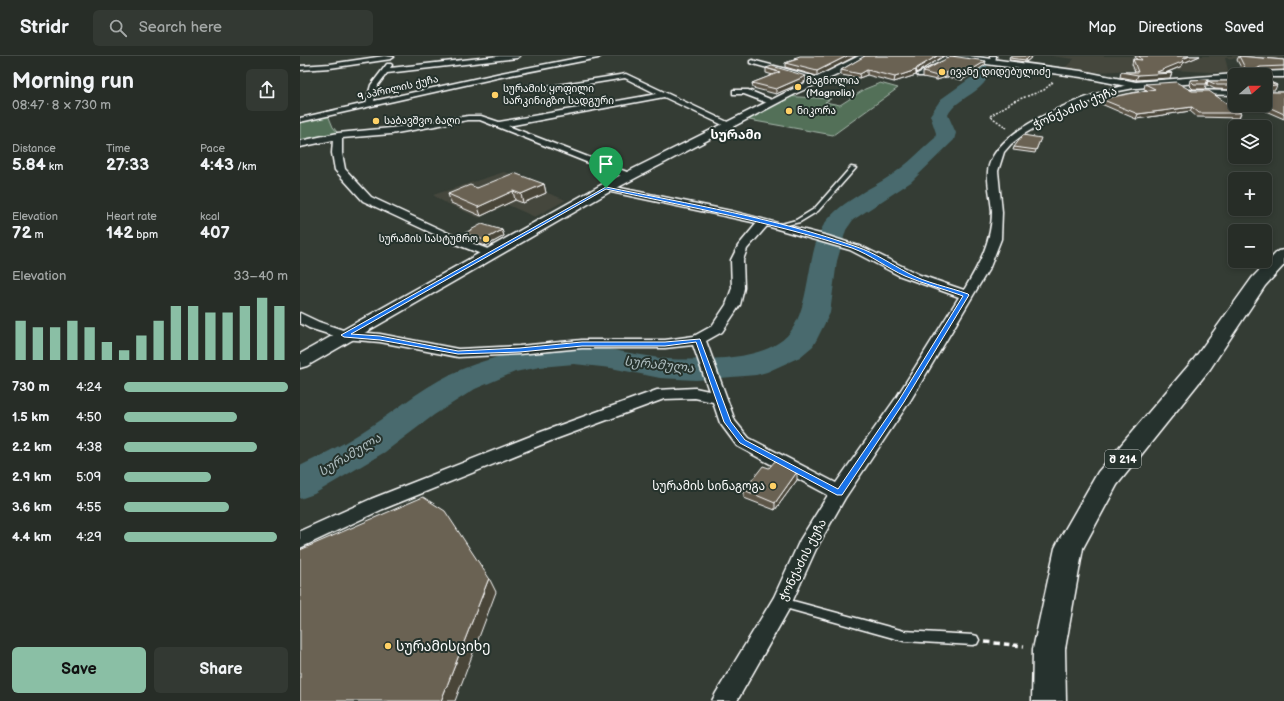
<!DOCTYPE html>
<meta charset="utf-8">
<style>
:root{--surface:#272d27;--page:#333933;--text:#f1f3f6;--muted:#a4a8a7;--line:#434944;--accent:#8abfa5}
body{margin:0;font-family:"Balsamiq Sans","Noto Sans Georgian",sans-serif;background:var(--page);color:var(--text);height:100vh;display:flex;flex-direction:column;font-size:15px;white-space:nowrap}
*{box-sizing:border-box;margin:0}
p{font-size:13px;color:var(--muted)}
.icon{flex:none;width:22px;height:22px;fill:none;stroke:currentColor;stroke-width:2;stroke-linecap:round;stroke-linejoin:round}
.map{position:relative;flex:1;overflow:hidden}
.panel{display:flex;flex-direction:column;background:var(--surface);width:300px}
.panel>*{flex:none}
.needle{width:26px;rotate:70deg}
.fabs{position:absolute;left:928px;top:12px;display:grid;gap:8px}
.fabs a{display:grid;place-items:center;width:44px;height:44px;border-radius:6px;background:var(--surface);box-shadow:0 2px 6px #0003,0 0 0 1px var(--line);font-size:20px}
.pin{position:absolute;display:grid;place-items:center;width:34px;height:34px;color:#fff;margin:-41px -17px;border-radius:50% 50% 50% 0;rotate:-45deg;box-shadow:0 0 4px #0007}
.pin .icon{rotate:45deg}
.round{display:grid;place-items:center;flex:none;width:42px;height:42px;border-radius:6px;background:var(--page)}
.headline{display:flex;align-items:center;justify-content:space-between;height:68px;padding:0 12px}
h1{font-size:22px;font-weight:700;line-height:30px}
.stats{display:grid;grid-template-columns:repeat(3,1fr);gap:6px;height:68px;padding:4px 12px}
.stats div{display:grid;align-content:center}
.stats b{font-size:17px;font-weight:700}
.stats small{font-size:11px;font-weight:400}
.stats p{font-size:11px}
.chart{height:112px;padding:8px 12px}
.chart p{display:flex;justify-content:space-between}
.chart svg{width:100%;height:72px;margin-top:4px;stroke:var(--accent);stroke-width:6}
.button{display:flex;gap:8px;margin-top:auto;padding:8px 12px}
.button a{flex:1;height:46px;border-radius:6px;background:var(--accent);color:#111;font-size:16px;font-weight:700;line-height:46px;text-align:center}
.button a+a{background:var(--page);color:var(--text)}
ul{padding:0 12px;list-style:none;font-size:13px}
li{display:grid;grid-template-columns:64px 48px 1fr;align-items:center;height:30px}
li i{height:10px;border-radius:5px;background:var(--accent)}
header{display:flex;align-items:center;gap:24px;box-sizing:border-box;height:56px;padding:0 20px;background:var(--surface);border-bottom:1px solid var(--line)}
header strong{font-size:19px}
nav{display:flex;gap:22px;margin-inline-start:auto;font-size:14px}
.search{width:280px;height:36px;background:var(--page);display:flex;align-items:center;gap:10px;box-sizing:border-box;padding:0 14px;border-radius:6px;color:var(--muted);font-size:15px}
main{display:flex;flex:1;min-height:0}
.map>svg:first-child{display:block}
.built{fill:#44473d}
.green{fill:#527059;stroke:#a8b8ac}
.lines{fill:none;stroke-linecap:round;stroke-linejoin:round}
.river{fill:#486b6e;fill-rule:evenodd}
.service-casing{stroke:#fff;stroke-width:3}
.minor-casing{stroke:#fff;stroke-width:3}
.tertiary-casing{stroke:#fff;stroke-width:3}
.primary-casing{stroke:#fff;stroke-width:3}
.path-far1{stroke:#fff;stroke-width:1.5;stroke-dasharray:2 1.5;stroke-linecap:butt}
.path{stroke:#fff;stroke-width:3.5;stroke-dasharray:5.5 4;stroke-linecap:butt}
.service{fill:#26332d;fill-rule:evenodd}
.minor{fill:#26332d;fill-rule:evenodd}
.tertiary{fill:#26332d;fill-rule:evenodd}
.primary{fill:#26332d;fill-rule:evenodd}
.wall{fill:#5b5447;stroke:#fff}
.shaded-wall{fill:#4a4539;stroke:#fff}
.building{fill:#6a6252;stroke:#fff}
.route{fill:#1a73e8;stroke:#fff;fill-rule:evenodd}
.poi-dot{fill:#ffd166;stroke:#26332d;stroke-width:1.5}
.labels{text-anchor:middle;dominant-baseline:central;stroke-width:4;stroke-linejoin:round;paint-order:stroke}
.far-poi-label{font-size:10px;fill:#fff;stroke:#26332d;text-anchor:start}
.far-street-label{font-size:10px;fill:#fff;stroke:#26332d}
.shield{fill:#26332d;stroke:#bec2c0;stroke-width:1}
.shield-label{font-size:11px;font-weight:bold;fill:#fff}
.street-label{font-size:12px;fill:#fff;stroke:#26332d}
.poi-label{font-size:12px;fill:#fff;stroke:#26332d;text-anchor:end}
.far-district-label{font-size:13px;font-weight:bold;fill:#fff;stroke:#26332d}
.water-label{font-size:13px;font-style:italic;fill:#adbcbe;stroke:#26332d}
.near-poi-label{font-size:14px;fill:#fff;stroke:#26332d;text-anchor:start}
</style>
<header>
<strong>Stridr</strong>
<div class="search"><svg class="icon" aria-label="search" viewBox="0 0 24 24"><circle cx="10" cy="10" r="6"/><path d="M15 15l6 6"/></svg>Search here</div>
<nav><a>Map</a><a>Directions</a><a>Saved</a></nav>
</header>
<main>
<section class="panel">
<div class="headline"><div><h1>Morning run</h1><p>08:47 · 8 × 730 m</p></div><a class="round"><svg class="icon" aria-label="share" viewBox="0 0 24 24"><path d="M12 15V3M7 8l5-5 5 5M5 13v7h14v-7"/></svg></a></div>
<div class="stats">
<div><p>Distance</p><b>5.84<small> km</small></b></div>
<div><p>Time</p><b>27:33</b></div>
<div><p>Pace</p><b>4:43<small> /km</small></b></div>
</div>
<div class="stats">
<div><p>Elevation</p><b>72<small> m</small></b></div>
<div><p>Heart rate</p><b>142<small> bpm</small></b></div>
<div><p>kcal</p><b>407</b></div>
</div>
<div class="chart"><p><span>Elevation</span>33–40 m</p>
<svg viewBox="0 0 160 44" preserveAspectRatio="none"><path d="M5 44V20M15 44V24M25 44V24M35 44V20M45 44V24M55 44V33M65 44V38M75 44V29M85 44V20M95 44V11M105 44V11M115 44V15M125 44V15M135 44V11M145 44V6M155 44V11"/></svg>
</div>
<ul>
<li><b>730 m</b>4:24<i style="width:100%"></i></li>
<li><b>1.5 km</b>4:50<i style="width:69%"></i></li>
<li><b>2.2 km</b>4:38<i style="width:81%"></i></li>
<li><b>2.9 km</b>5:09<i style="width:53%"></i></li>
<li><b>3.6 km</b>4:55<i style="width:64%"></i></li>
<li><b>4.4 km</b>4:29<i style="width:93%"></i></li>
</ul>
<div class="button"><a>Save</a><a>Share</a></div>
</section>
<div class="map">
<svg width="984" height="645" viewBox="0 0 984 645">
<rect width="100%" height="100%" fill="#343c34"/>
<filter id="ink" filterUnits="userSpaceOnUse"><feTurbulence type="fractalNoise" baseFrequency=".025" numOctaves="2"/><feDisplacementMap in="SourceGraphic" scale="8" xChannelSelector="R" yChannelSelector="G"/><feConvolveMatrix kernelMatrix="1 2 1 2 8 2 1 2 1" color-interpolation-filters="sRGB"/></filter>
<g filter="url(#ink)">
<!-- built -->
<path class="built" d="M751,0H984V2L978,5L925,2L929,17L851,13L798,16L764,13L774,3Z
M204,116L215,119L209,122L266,144L235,161L208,149L179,162L144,146L133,139Z"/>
<!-- green -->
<path class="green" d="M580,27L598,32L533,79L449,64L448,61L484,40L531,43L525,46L540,49L565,33Z
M28,59L33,71L37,76L35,77L36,81L0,88V66Z"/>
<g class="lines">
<!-- river -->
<path class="river" d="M670,0H684L689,18C682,38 657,41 648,59L656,77L654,84L611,126L553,164L546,174L537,205L530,257L517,283L513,290L500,301L467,316L456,319L396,324L360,322L311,312L274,308L240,311L215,316L175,333L134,359L85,396L14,438L0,443V410C20,400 40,390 59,378C90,359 118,334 151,318C179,305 208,297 238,292C279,284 318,296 359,302C381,305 403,303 425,302C444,300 462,297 478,287C512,267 504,205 522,172C535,148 571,133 593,118C608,108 621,94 635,82L636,77L630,59L641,43L672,21L673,13Z"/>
<defs>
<path id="service" d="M551,111L556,112L518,155L500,166L478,171V169L496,164L514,153Z
M482,542L604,575L673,579L677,580L679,584L677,588L673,589L604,585L478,550L476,547L478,544Z"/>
<path id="minor" d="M84,0L94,1L91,3L30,12L0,14V10L30,8Z
M199,0H220L217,2L87,17L78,29L74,45L201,17L288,0H301L298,2L201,21L0,66V62L66,47L71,29L87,8H91L92,9L90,12Z
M690,0H696L695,7H691Z
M452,4L520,22L521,24L517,26L450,7V5Z
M642,6L645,8L644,9L624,20H618L617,18Z
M326,18L434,69L433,71H427L364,41L208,70L332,118L334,120L329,123L180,64H168L91,78L42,82V97L45,113L71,141L161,183L193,195L195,197L193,199L189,201L153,187L63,145L35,114L32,97L33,84L0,91V85L38,77L91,72L168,60H181L199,66L357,38L325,22L251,34L237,35L228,30L232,28L238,31L251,30Z
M836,27H839V31L814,36L752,62L724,78L711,88L704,96L698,115L702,156L701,183L690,211L610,345L545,442L516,493L489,553L437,645H412L416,637L474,541L500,484L528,439L437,390L420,367L413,346L395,342L364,343L253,384L83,453L0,492V475L71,443L241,376L357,334L395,332L409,335L393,289L365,292H282L219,298L158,301L80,286L44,283L9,272L0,267V257L19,266L46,275L80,278L158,293L219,290L282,284H365L394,280L412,270L426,249L432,232L431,204L438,190L457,167L302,134L301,132L306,129L431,155L528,180L565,192L620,219L664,234C679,209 692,185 692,155C691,142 687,128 688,115C693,69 797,35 836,27ZM467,170L550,194L598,219L659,241L596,342L536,427L449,382L435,365L406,285L422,276L440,249L444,232L443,204L447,193Z
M433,34H448L477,46L473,48H470L444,38H433Z
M888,34L935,35V39L891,38H888Z"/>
<path id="tertiary" d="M559,0H569L537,19L497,37L311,135L7,310L0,312V298L301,129Z
M646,0H669L781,15L836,26L935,18L938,19H935V24L836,32L781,21L650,3Z
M984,15V21H965V19H954L959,16Z"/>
<path id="primary" d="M984,194V209L965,230L910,313L817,429L783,492L765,593L766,645H732L733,593L755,492L759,484L798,416L894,303L952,222L978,195Z"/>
</defs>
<!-- service casing -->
<use href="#service" class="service-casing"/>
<!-- minor casing -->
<use href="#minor" class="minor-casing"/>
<!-- tertiary casing -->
<use href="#tertiary" class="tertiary-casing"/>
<!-- primary casing -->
<use href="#primary" class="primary-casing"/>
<!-- path-far1 -->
<path class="path-far1" d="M707,72L690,60L714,45L744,34L754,25"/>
<!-- path -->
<path class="path" d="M685,586L724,590"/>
<!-- service -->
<use href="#service" class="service"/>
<!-- minor -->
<use href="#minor" class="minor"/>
<!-- tertiary -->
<use href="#tertiary" class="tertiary"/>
<!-- primary -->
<use href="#primary" class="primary"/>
</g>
<!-- wall -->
<path class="wall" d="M556,0L517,20L485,11V7L494,4V2Z
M565,0H644L616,17V19L594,26L567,19L559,22L541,19V14Z
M710,0H733L726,6L709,4Z
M835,0H900L883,7L882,10L866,17L870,22L836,24L820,21L821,16H835L832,8L833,3L837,4Z
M939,0L984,4V14L958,15L956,16L972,19L970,22L966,24L977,29L975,34H966V36H984V63L952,49H965V19H945L937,4Z
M685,9L662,24L646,21L637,24L623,21V16Z
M466,12L506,25L476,38L453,32L452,27L473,19L466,17Z
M908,23L905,33H893L889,29L890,24Z
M908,25H935V34L915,33L907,29Z
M845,28L892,35L941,57L939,62L897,61L890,55L836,63L799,47L801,43L847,34L844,33Z
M934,36H935V42L932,40Z
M740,84L735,97L713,94L714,91Z
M244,128L246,137L223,147L215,144L181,160L151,147L148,138L177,132Z
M202,174L204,180L186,190L167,184L165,177Z
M497,424L475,454L444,442V434Z"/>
<!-- shaded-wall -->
<path class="shaded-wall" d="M547,0H556L517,20V15Z
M637,0H644L616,17L617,12Z
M730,0H733L726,6V4Z
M890,0H900L883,7L882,10L865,17H872L870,22L836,24L838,19L857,16L882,3Z
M686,5L685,9L662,24L663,19Z
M960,11L958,15L953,18L955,14Z
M567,14V19L559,22L560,18Z
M616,14V19L594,26L595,21Z
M647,16L646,21L637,24V20Z
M972,19L970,22L965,25V22Z
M506,20V25L476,38V33Z
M892,51L890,55L836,63L838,58Z
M244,128L246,137L223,147L221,138Z
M213,135L215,144L181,160L178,151Z
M202,174L204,180L186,190L184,184Z
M497,416V424L475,454V447Z
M189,522L196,536L155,645H141Z"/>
<!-- building -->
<path class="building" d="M500,0H547L517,15L485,7L498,3L494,2Z
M565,0H637L617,12L616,14L595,21L567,14L560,18L541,14Z
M651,0L686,5L663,19L647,16L637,20L623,16Z
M710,0H730L726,4L709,2Z
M839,0H890L882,3L884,5L857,16L872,17L838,19L821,16H838L833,3L842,4Z
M939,0L984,4V10L960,11L955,14L954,16L972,19L965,22V19H951L947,16Z
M472,10L506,20L476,33L452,27L480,16L466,12Z
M908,23L906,28H894L890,24Z
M965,24L977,29L966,30V36H984V58L964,49H965Z
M908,25H935V29H917Z
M876,26L892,35H909L941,57H899L892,51L838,58L801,43L855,33L845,28Z
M723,79L741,82L736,94L714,91Z
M214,117L244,128L221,138L213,135L178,151L148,138L170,129L177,132Z
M182,168L202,174L184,184L165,177Z
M475,405L497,416L475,447L444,434L463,410L469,412Z
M123,441L145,455L189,522L141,645H0V494Z"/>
</g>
<!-- route -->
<path class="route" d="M306,131C389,148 476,162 557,191C575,197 591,208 608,217C626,227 649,231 668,238L669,239L604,346L542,439H537L440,387L424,366L396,286L365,290H282L220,296L158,298L80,284L44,281L41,279ZM306,133C389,151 471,166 552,192C571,199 587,212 605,220C624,228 644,233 663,240L599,344L538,433L445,384L431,366L400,283L365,286H282L220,292L158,295L80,280L51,278Z"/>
<!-- markers -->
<g class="poi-dot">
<circle cx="642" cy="16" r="4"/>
<circle cx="498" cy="31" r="4"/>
<circle cx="195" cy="39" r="4"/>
<circle cx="489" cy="55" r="4"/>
<circle cx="76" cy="65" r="4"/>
<circle cx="186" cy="183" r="4"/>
<circle cx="473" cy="430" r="4"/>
<circle cx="88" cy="590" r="4"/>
</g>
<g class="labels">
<!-- far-poi labels -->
<g class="far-poi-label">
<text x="650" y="16">ივანე დიდებულიძე</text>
<text x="506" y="25">მაგნოლია<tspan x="506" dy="12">(Magnolia)</tspan></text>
<text x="203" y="33">სურამის ყოფილი<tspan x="203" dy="12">სარკინიგზო სადგური</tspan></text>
<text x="497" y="55">ნიკორა</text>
<text x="84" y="65">საბავშვო ბაღი</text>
<text x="178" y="183" text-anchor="end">სურამის სასტუმრო</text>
</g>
<!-- far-street labels -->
<g class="far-street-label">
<text transform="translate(98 32) rotate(-13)">9 აპრილის ქუჩა</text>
</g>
<!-- shield labels -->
<rect class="shield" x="805" y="394" width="36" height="18" rx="3"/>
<g class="shield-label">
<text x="823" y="403">შ 214</text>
</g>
<!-- street labels -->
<g class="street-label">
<text transform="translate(775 52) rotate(-23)">ჭონქაძის ქუჩა</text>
<text transform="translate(503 504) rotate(-63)">ჭონქაძის ქუჩა</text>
</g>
<!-- poi labels -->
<g class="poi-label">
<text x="465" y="430">სურამის სინაგოგა</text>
</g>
<!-- far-district labels -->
<g class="far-district-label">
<text x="436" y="79">სურამი</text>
</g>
<!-- water labels -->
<g class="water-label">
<text transform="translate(359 309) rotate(6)">სურამულა</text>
<text transform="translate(50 399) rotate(-31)">სურამულა</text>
</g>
<!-- near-poi labels -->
<g class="near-poi-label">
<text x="96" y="590">სურამისციხე</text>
</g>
</g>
</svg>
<div class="fabs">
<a><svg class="needle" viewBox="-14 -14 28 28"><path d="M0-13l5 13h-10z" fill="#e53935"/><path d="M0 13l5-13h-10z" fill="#a4a8a7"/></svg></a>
<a><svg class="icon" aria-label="layers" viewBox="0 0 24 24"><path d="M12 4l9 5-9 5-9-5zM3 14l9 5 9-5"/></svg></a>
<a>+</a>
<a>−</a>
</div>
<div class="pin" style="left:306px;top:132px;background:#1e9e55"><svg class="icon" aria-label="arrive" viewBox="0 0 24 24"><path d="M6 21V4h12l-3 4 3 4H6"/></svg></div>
</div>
</main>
